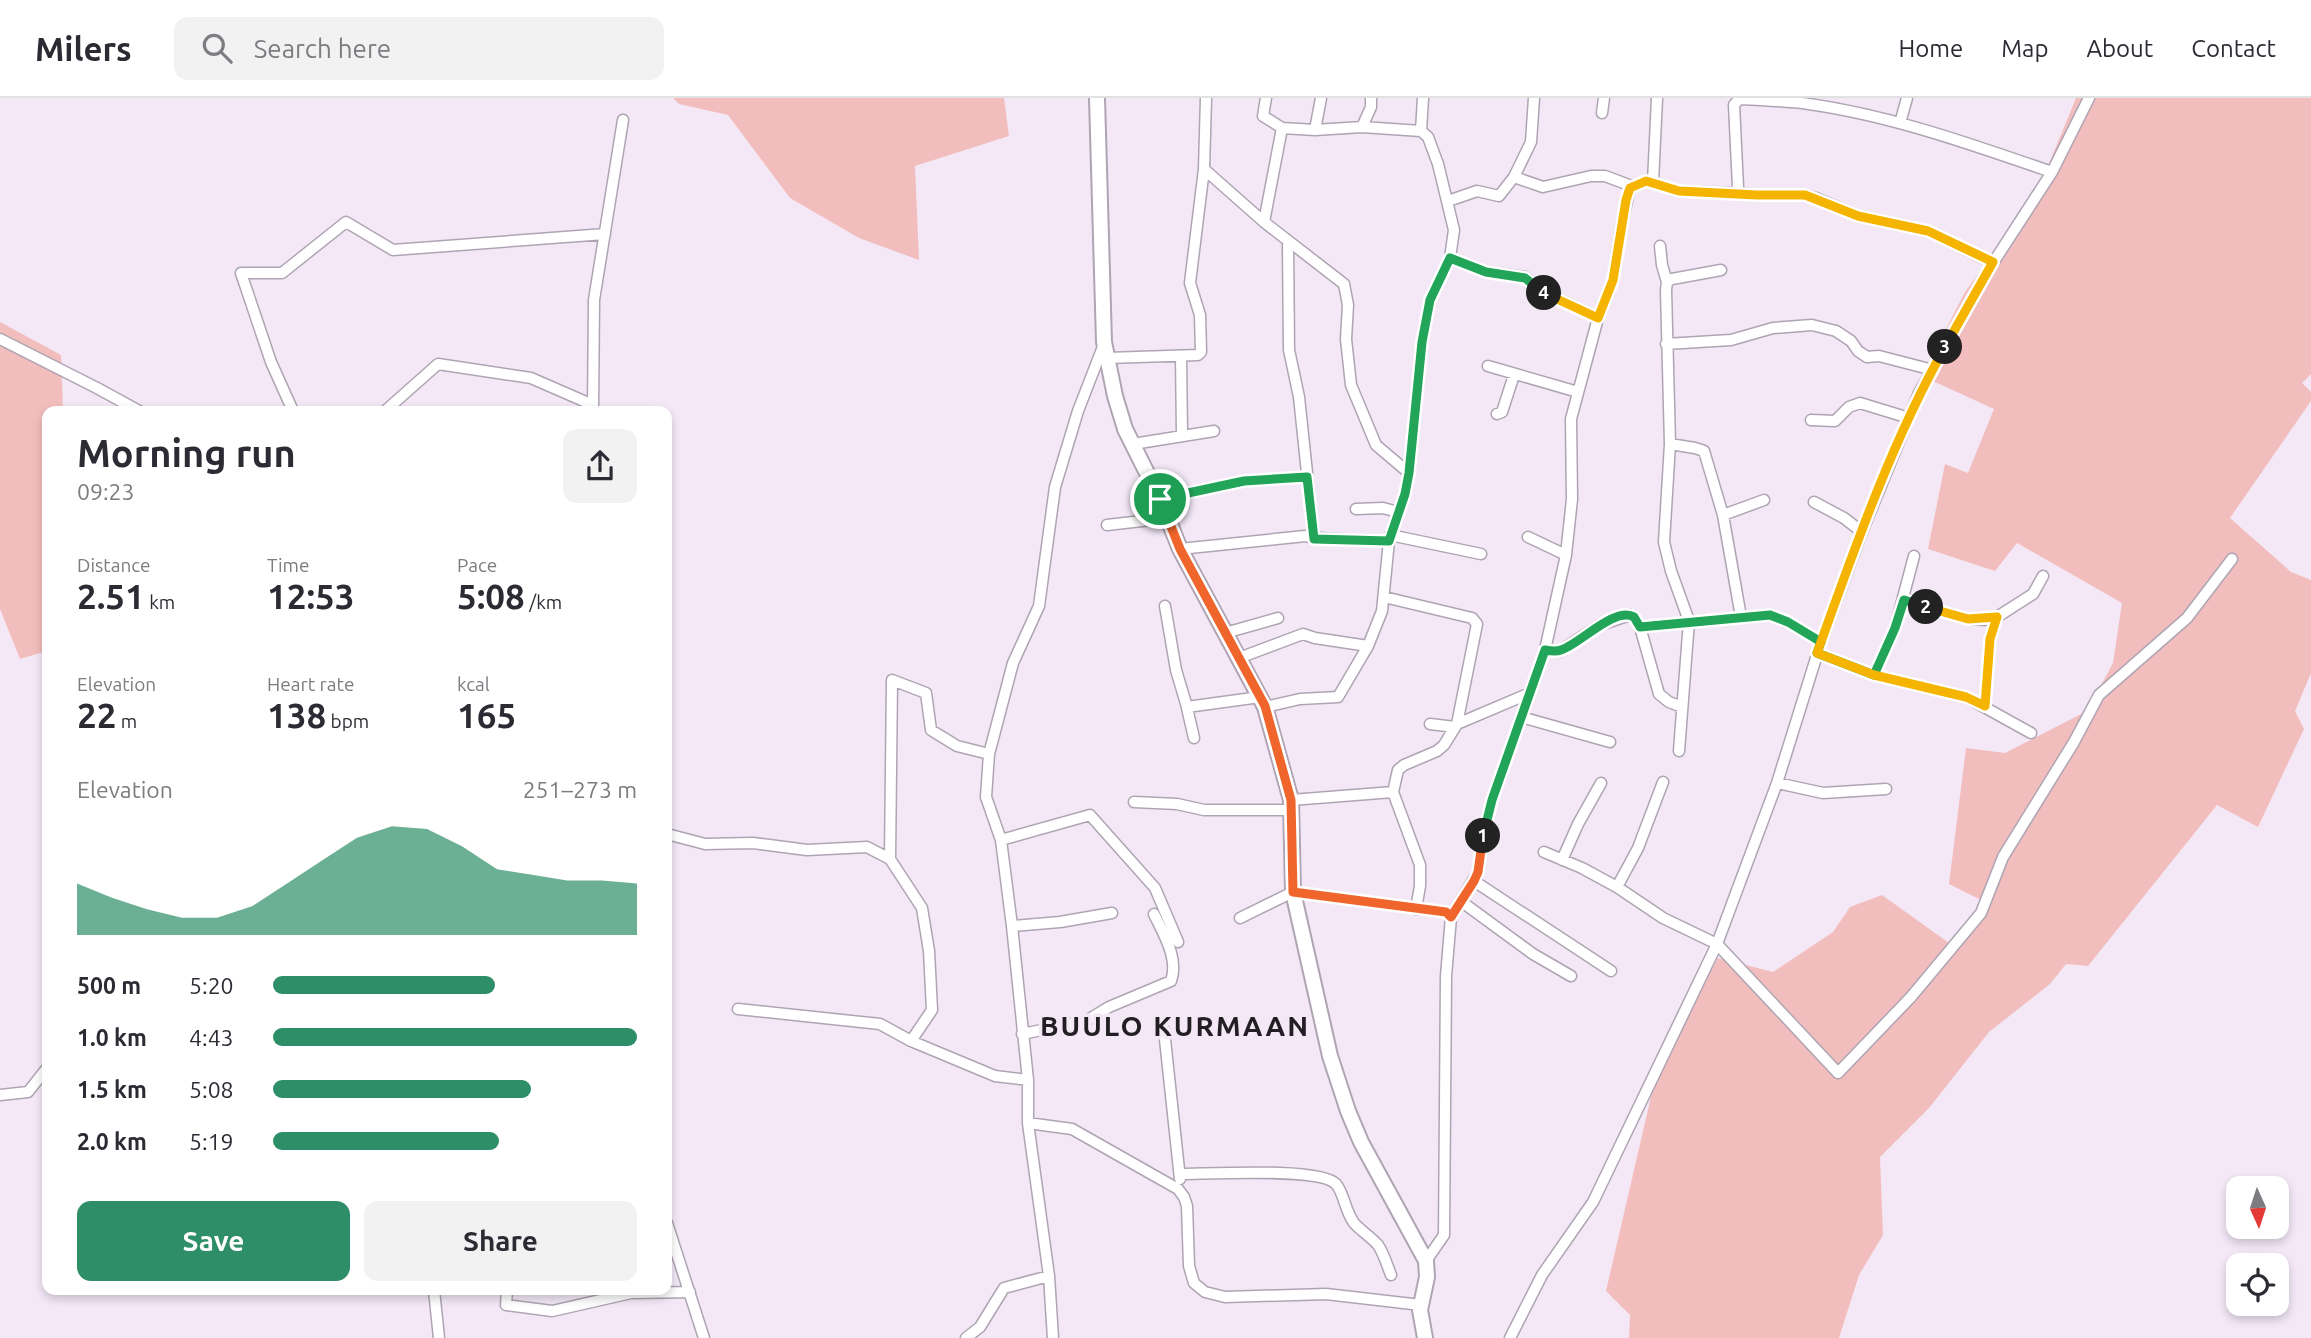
<!DOCTYPE html>
<meta charset="utf-8">
<style>
:root{--surface:#fff;--page:#f2f2f3;--text:#2b2b33;--muted:#7c7c81;--line:#e1e1e2;--accent:#2d8e67}
body{margin:0;font-family:Ubuntu,sans-serif;background:var(--page);color:var(--text);height:100vh;display:flex;flex-direction:column;font-size:26px;white-space:nowrap}
*{box-sizing:border-box;margin:0}
p{font-size:23px;color:var(--muted)}
.icon{flex:none;width:38px;height:38px;fill:none;stroke:currentColor;stroke-width:2;stroke-linecap:round;stroke-linejoin:round}
.map{position:relative;flex:1;overflow:hidden}
.drawer{position:absolute;left:42px;top:308px;width:630px;height:889px;display:flex;flex-direction:column;background:var(--surface);border-radius:14px;box-shadow:0 4px 10px #0003}
.drawer>*{flex:none}
.needle{width:46px;rotate:177deg}
.buttons{position:absolute;left:2226px;top:1078px;display:grid;gap:14px}
.buttons a{display:grid;place-items:center;width:63px;height:63px;border-radius:14px;background:var(--surface);box-shadow:0 4px 10px #0003;font-size:35px}
.pin{position:absolute;display:grid;place-items:center;width:60px;height:60px;color:#fff;margin:-30px;border:4px solid #fff;border-radius:50%;box-shadow:0 2px 7px #0007}
.km{position:absolute;width:35px;height:35px;margin:-18px;border-radius:50%;background:#222;color:#fff;font-size:19px;line-height:35px;text-align:center}
.round{display:grid;place-items:center;flex:none;width:74px;height:74px;border-radius:14px;background:var(--page)}
.overview{display:flex;align-items:center;justify-content:space-between;height:119px;padding:0 35px}
h1{font-size:38px;font-weight:700;line-height:52px}
.stats{display:grid;grid-template-columns:repeat(3,1fr);gap:10px;height:119px;padding:7px 35px}
.stats div{display:grid;align-content:center}
.stats b{font-size:35px;font-weight:700}
.stats small{font-size:19px;font-weight:400}
.stats p{font-size:19px}
.chart{height:196px;padding:14px 35px}
.chart p{display:flex;justify-content:space-between}
.chart svg{width:100%;height:126px;margin-top:7px;fill:var(--accent);opacity:.7}
.action{display:flex;gap:14px;margin-top:auto;padding:14px 35px}
.action a{flex:1;height:80px;border-radius:14px;background:var(--accent);color:#fff;font-size:28px;font-weight:700;line-height:80px;text-align:center}
.action a+a{background:var(--page);color:var(--text)}
ul{padding:0 35px;list-style:none;font-size:23px}
li{display:grid;grid-template-columns:112px 84px 1fr;align-items:center;height:52px}
li i{height:18px;border-radius:9px;background:var(--accent)}
header{display:flex;align-items:center;gap:42px;box-sizing:border-box;height:98px;padding:0 35px;background:var(--surface);border-bottom:2px solid var(--line)}
header strong{font-size:33px}
nav{display:flex;gap:38px;margin-inline-start:auto;font-size:24px}
.search{width:490px;height:63px;background:var(--page);display:flex;align-items:center;gap:18px;box-sizing:border-box;padding:0 24px;border-radius:14px;color:var(--muted);font-size:26px}
.map>svg:first-child{display:block}
.green{fill:#f2bebd}
.lines{fill:none;stroke-linecap:round;stroke-linejoin:round}
.street-casing{stroke:#afa4b3;stroke-width:13}
.secondary-casing{stroke:#afa4b3;stroke-width:18}
.street{stroke:#fff;stroke-width:10}
.secondary{stroke:#fff;stroke-width:14}
.split-1-casing{stroke:#fff;stroke-width:14}
.split-2-casing{stroke:#fff;stroke-width:14}
.split-3-casing{stroke:#fff;stroke-width:14}
.split-4-casing{stroke:#fff;stroke-width:14}
.split-5-casing{stroke:#fff;stroke-width:14}
.split-1{stroke:#f0652b;stroke-width:9}
.split-2{stroke:#22a559;stroke-width:9}
.split-3{stroke:#f5b400;stroke-width:9}
.split-4{stroke:#f5b400;stroke-width:9}
.split-5{stroke:#22a559;stroke-width:9}
.labels{text-anchor:middle;dominant-baseline:central;stroke-width:7;stroke-linejoin:round;paint-order:stroke}
.district-label{font-size:28px;font-weight:bold;letter-spacing:2px;fill:#231e24;stroke:#f4e8f7}
</style>
<header>
<strong>Milers</strong>
<div class="search"><svg class="icon" aria-label="search" viewBox="0 0 24 24"><circle cx="10" cy="10" r="6"/><path d="M15 15l6 6"/></svg>Search here</div>
<nav><a>Home</a><a>Map</a><a>About</a><a>Contact</a></nav>
</header>
<div class="map">
<svg width="2311" height="1240" viewBox="0 0 2311 1240">
<rect width="100%" height="100%" fill="#f4e8f7"/>
<!-- green -->
<path class="green" d="M673,0H1004L1009,38L915,68L919,162L859,140L790,100L728,17L679,6Z
M2076,0H2311V276L2302,285L2311,294V303L2230,420L2291,474L2311,482V575L2295,613L2304,631L2258,729L2217,707L2088,868L2066,866L2050,886L1989,934L1929,1010L1880,1059L1883,1137L1859,1177L1839,1240H1629L1630,1217L1606,1193L1659,964L1718,860L1773,874L1833,834L1850,809L1882,797L1956,850L1991,807L1949,786L1966,650L2005,655L2087,613L2113,565L2122,505L2017,445L1995,473L1928,451L1945,366L1968,375L1994,311L1922,278L1965,194L2037,95Z
M0,224L61,257L63,313H47V553L20,561L0,511Z"/>
<g class="lines">
<defs>
<path id="street" d="M1266,0L1263,18L1282,30
M1602,15L1604,0
M1900,25L1907,0
M1362,29L1371,9V0
M1315,32L1321,0
M1421,33L1423,0
M1204,71L1206,0
M1653,84L1657,0
M1630,90L1646,83L1679,93L1736,95L1738,89L1734,7L1739,1C1763,2 1786,3 1809,6C1893,18 1973,47 2052,74
M1736,95L1757,97H1805L1816,100L1858,118L1928,133L1993,165
M1448,103L1477,93L1499,98L1514,79L1531,44L1534,0
M1264,124L1282,30L1315,32L1362,29L1421,33L1428,39L1438,66L1454,132L1450,160L1430,202L1422,244L1409,375L1405,396L1389,443L1382,513L1368,548L1338,599L1300,601L1265,609
M1288,144L1289,252L1299,299L1314,441
M1660,148L1662,167L1667,184
M1450,160L1486,174L1525,179L1544,194L1598,220
M0,241L97,290L139,313
M1666,246L1731,242L1773,230L1812,227L1836,233L1851,243L1858,253L1867,259L1879,258L1933,272
M1181,258L1182,337
M1107,260L1198,257L1201,254L1200,217L1190,185L1204,71L1264,124L1344,186L1348,207L1346,241L1351,287L1376,347L1409,375
M1488,268L1578,294
M293,313L271,264L241,175H282L346,124L393,152L605,136
M385,313L438,266L531,280L593,307
M593,313L594,202L623,22
M1497,316L1502,314L1514,277
M1811,322L1835,323L1849,309L1860,305L1909,320
M1133,346L1214,333
M1670,346L1695,350L1704,353L1723,417L1741,519
M1160,401L1244,383L1307,379
M1814,404L1844,420L1862,434
M1356,411L1383,410L1398,414
M1723,417L1764,402
M1107,427L1168,420
M1390,437L1481,456
M1528,439L1566,457
M1180,451L1305,438C1331,443 1361,441 1389,443
M1384,499L1472,520L1477,526L1457,626
M1904,502L1968,521L1987,522L1997,519L2033,496L2043,478
M1165,508L1176,572L1187,609L1260,599
M1640,529L1659,596L1669,604L1682,609
M1225,535L1278,520
M1545,552L1560,553L1600,527L1630,517L1634,519L1640,529L1770,517L1788,524L1821,544
M1817,555L1874,577L1966,599L2031,635
M1239,560L1303,536L1315,540L1368,548
M1874,577L1895,530L1914,458
M1985,609L1990,541L1997,519
M1187,610L1194,640
M1521,619L1610,644
M1430,626L1455,629
M1679,653L1689,523L1671,473L1664,444L1670,346L1666,192L1667,184L1672,181L1721,172
M1777,685L1823,695L1886,691
M1291,702L1393,694
M1134,704L1177,706L1204,712H1291
M667,736L705,746L753,745L807,752L867,749L890,761
M1001,742L1090,717L1155,790L1178,844
M1544,754L1582,770L1617,789L1663,820L1717,846L1838,975L1911,899L1981,815L2003,759L2074,644L2099,597L2187,520L2232,461
M1562,762L1578,726L1601,685
M1474,783L1611,873
M1617,789L1638,750L1663,684
M1462,804L1533,856L1571,878
M1416,811L1420,788V767L1393,694L1398,672L1404,667L1437,653L1444,647L1457,626L1530,595
M1451,819L1478,774L1485,728L1492,702L1545,552L1566,457L1572,401L1571,321L1598,220L1613,182L1621,129L1630,90L1629,87L1605,78H1591L1543,89L1514,79
M1240,820L1293,794L1446,814L1451,819L1446,878L1444,1137L1426,1163
M1012,828L1060,824L1112,815
M738,911L880,926L911,943L995,978L1028,982
M1164,932L1180,1081
M1022,936L1086,923L1109,909L1171,883C1179,861 1164,837 1154,816
M911,943L932,912L929,853L922,810L890,761L892,582L926,595L931,632L957,648L989,656
M0,997L28,994L47,970
M1028,1025L1072,1031L1178,1091L1184,1099L1187,1108L1189,1168L1194,1185L1205,1194L1225,1199L1326,1196L1421,1207
M1181,1076C1208,1076 1320,1069 1336,1086C1344,1095 1345,1113 1354,1125C1361,1133 1371,1139 1378,1147C1384,1156 1387,1167 1391,1177
M667,1125L704,1240
M434,1192L439,1240
M507,1192L506,1207L552,1213L631,1195L690,1194
M966,1240L980,1229L1004,1190L1049,1178
M1053,1240L1049,1178L1028,1025V982L1012,828L1001,742L986,699L989,656L1013,565L1039,508L1055,389L1078,313L1104,246
M1510,1240L1542,1177L1593,1104L1717,846L1777,685L1821,544L1862,434L1919,295L1993,165L2052,74L2089,0"/>
<path id="secondary" d="M1097,0L1104,244L1115,298L1125,331L1160,401L1180,451L1265,609L1291,702L1293,794L1330,958L1348,1013L1361,1044L1426,1163L1427,1179L1420,1212L1425,1240"/>
</defs>
<!-- street casing -->
<use href="#street" class="street-casing"/>
<!-- secondary casing -->
<use href="#secondary" class="secondary-casing"/>
<!-- street -->
<use href="#street" class="street"/>
<!-- secondary -->
<use href="#secondary" class="secondary"/>
</g>
<g class="lines">
<defs>
<path id="split-1" d="M1160,401L1180,451L1265,608L1291,702L1293,794L1446,814L1451,819L1474,783L1478,774L1483,738"/>
<path id="split-2" d="M1483,738L1492,702L1545,552C1550,553 1556,554 1561,552C1580,546 1615,508 1634,519L1640,529L1770,517L1788,524L1821,544L1817,555L1874,577L1895,530L1904,502L1926,509"/>
<path id="split-3" d="M1926,509L1968,521L1997,519L1990,541L1985,608L1966,599L1874,577L1817,555C1854,452 1891,345 1945,249"/>
<path id="split-4" d="M1544,195L1598,220L1613,182L1626,102L1630,90L1646,83L1679,93L1757,97H1805L1858,118L1928,133L1993,164L1945,249"/>
<path id="split-5" d="M1160,401L1244,383L1307,379L1314,441L1389,443L1405,396L1409,375L1422,244L1430,202L1450,160L1486,174L1525,180L1544,195"/>
</defs>
<!-- split-1 casing -->
<use href="#split-1" class="split-1-casing"/>
<!-- split-2 casing -->
<use href="#split-2" class="split-2-casing"/>
<!-- split-3 casing -->
<use href="#split-3" class="split-3-casing"/>
<!-- split-4 casing -->
<use href="#split-4" class="split-4-casing"/>
<!-- split-5 casing -->
<use href="#split-5" class="split-5-casing"/>
<!-- split-1 -->
<use href="#split-1" class="split-1"/>
<!-- split-2 -->
<use href="#split-2" class="split-2"/>
<!-- split-3 -->
<use href="#split-3" class="split-3"/>
<!-- split-4 -->
<use href="#split-4" class="split-4"/>
<!-- split-5 -->
<use href="#split-5" class="split-5"/>
</g>
<g class="labels">
<!-- district labels -->
<g class="district-label">
<text x="1175" y="927">BUULO KURMAAN</text>
</g>
</g>
</svg>
<div class="buttons">
<a><svg class="needle" viewBox="-14 -14 28 28"><path d="M0-13l5 13h-10z" fill="#e53935"/><path d="M0 13l5-13h-10z" fill="#7c7c81"/></svg></a>
<a><svg class="icon" aria-label="locate" viewBox="0 0 24 24"><circle cx="12" cy="12" r="6"/><path d="M12 2v4M12 18v4M2 12h4M18 12h4"/></svg></a>
</div>
<div class="pin" style="left:1160px;top:401px;background:#1e9e55"><svg class="icon" aria-label="arrive" viewBox="0 0 24 24"><path d="M6 21V4h12l-3 4 3 4H6"/></svg></div>
<b class="km" style="left:1483px;top:738px">1</b>
<b class="km" style="left:1926px;top:509px">2</b>
<b class="km" style="left:1945px;top:249px">3</b>
<b class="km" style="left:1544px;top:195px">4</b>
<section class="drawer">
<div class="overview"><div><h1>Morning run</h1><p>09:23</p></div><a class="round"><svg class="icon" aria-label="share" viewBox="0 0 24 24"><path d="M12 15V3M7 8l5-5 5 5M5 13v7h14v-7"/></svg></a></div>
<div class="stats">
<div><p>Distance</p><b>2.51<small> km</small></b></div>
<div><p>Time</p><b>12:53</b></div>
<div><p>Pace</p><b>5:08<small> /km</small></b></div>
</div>
<div class="stats">
<div><p>Elevation</p><b>22<small> m</small></b></div>
<div><p>Heart rate</p><b>138<small> bpm</small></b></div>
<div><p>kcal</p><b>165</b></div>
</div>
<div class="chart"><p><span>Elevation</span>251–273 m</p>
<svg viewBox="0 0 160 44" preserveAspectRatio="none"><path d="M0 44V26L10 31L20 35L30 38L40 38L50 34L60 26L70 18L80 10L90 6L100 7L110 13L120 21L130 23L140 25L150 25L160 26V44z"/></svg>
</div>
<ul>
<li><b>500 m</b>5:20<i style="width:61%"></i></li>
<li><b>1.0 km</b>4:43<i style="width:100%"></i></li>
<li><b>1.5 km</b>5:08<i style="width:71%"></i></li>
<li><b>2.0 km</b>5:19<i style="width:62%"></i></li>
</ul>
<div class="action"><a>Save</a><a>Share</a></div>
</section>
</div>
